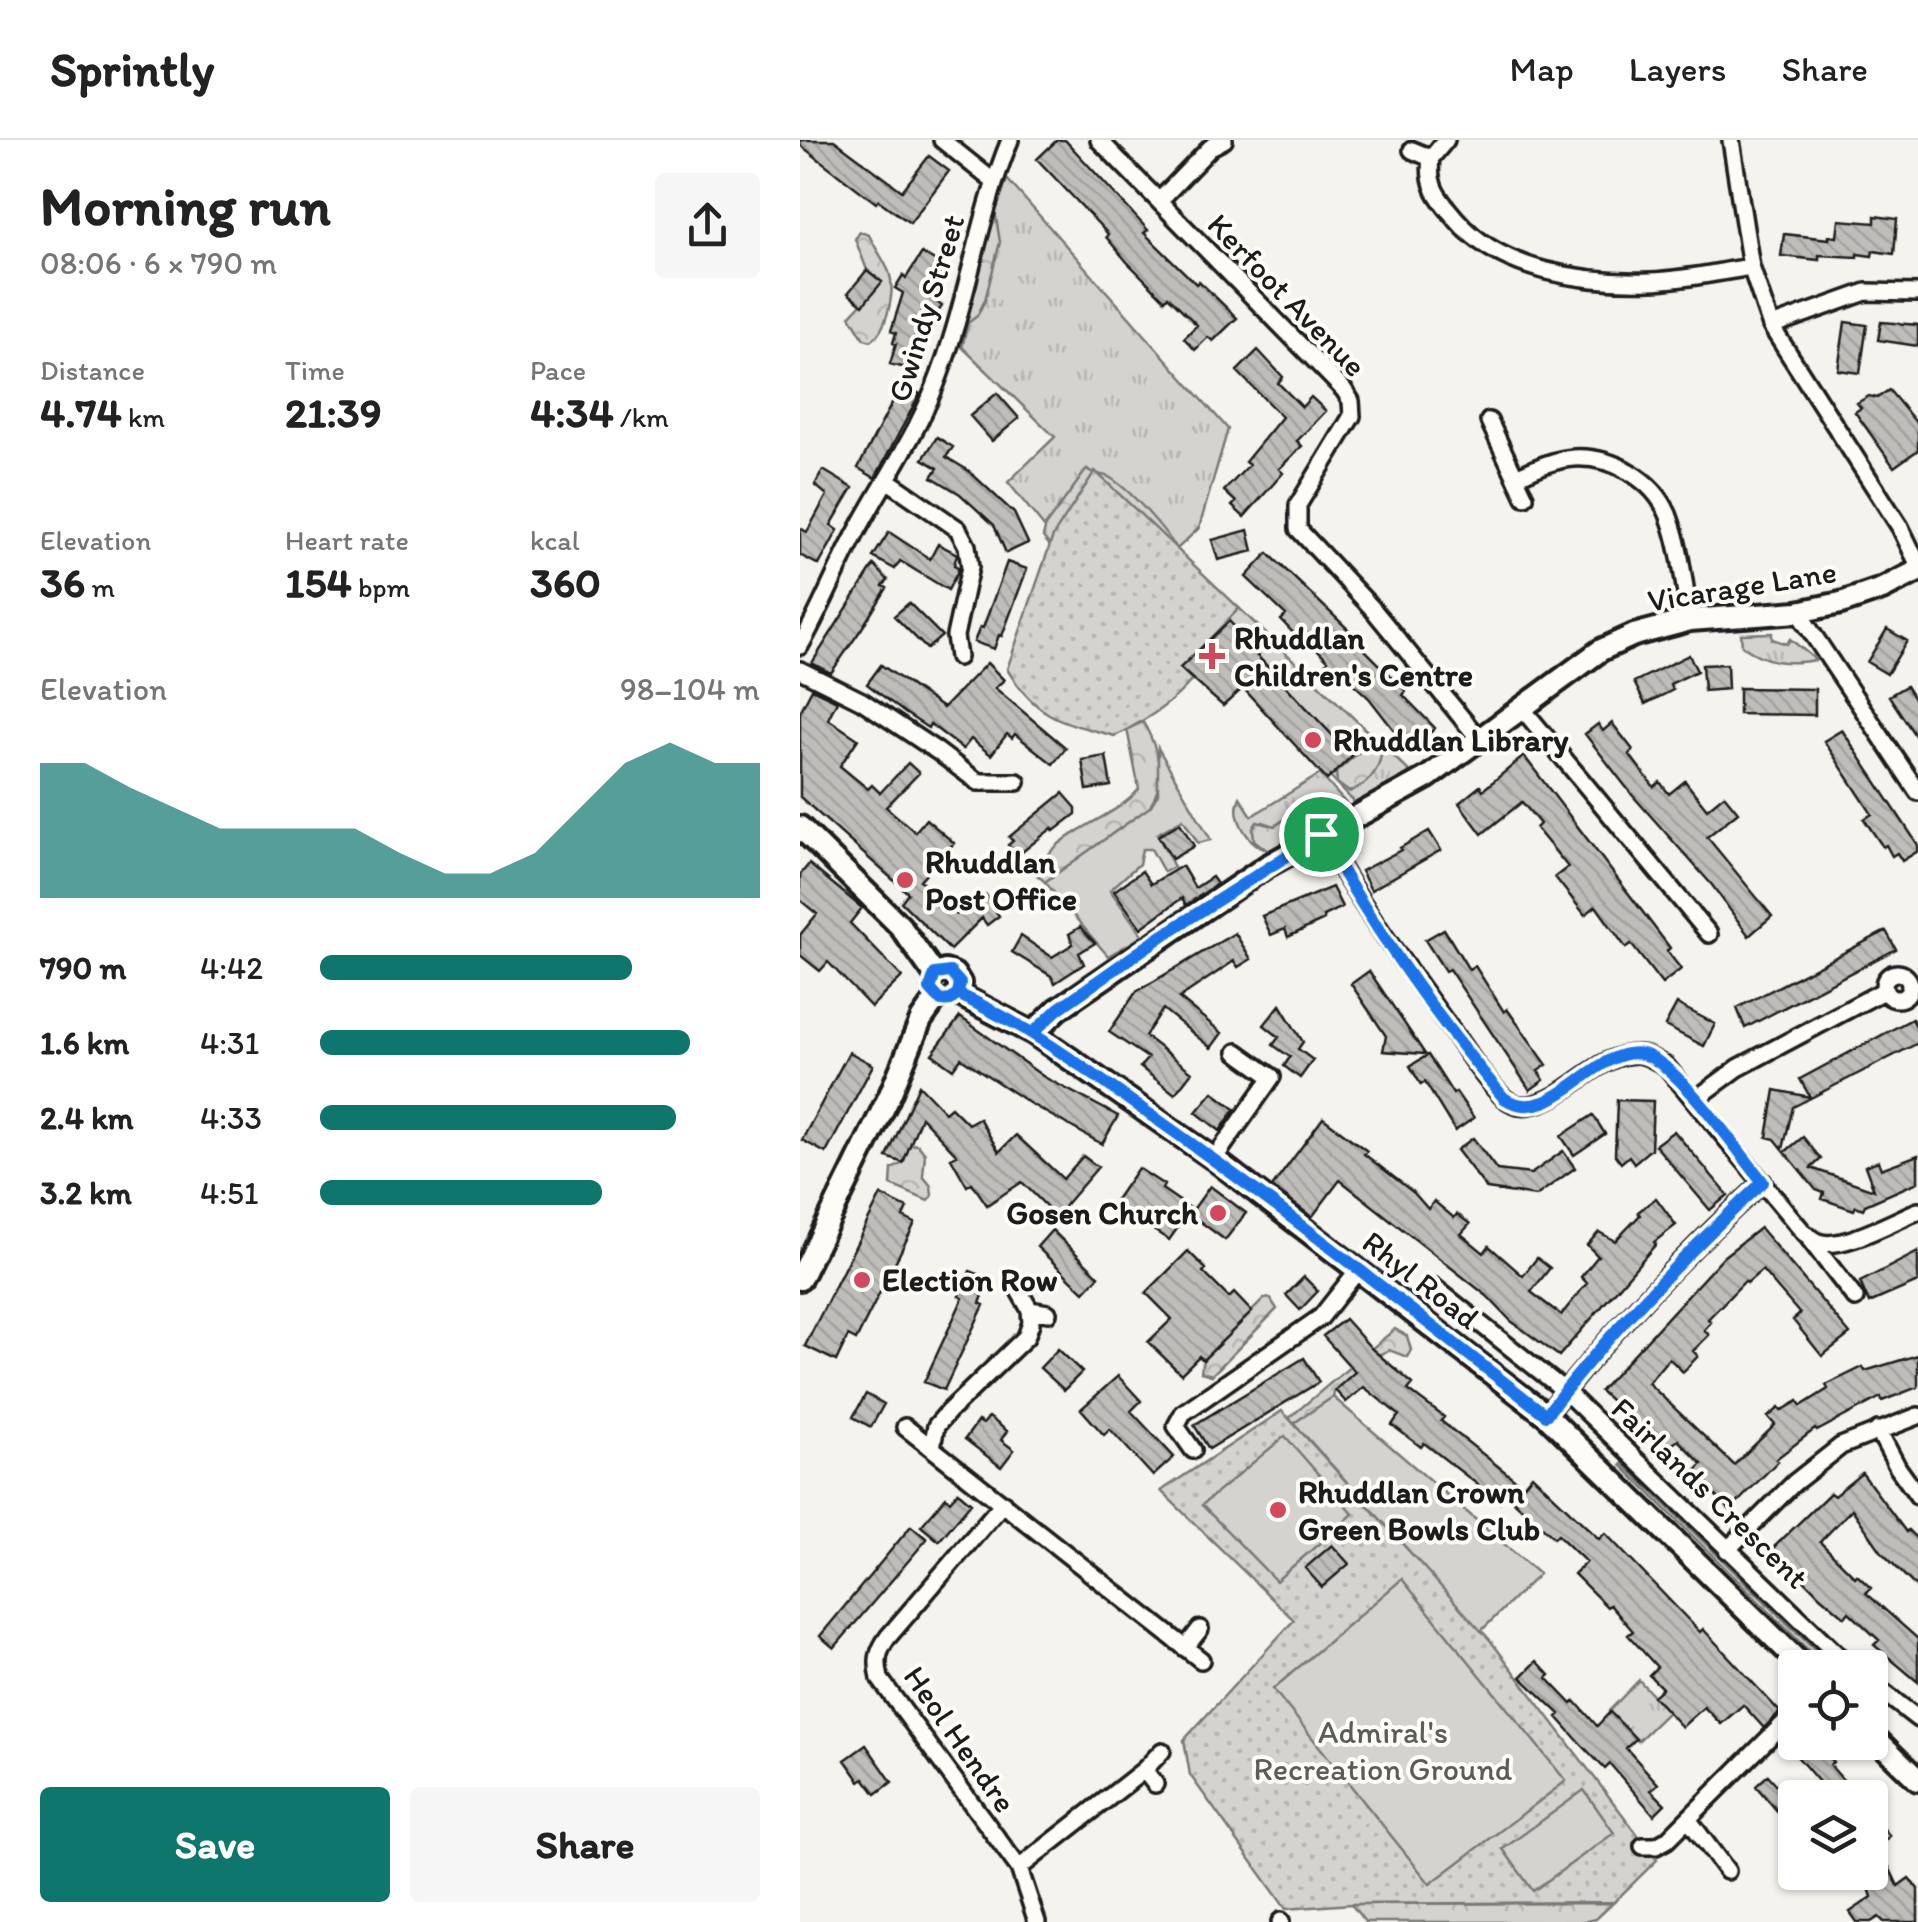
<!DOCTYPE html>
<meta charset="utf-8">
<style>
:root{--surface:#fff;--page:#f6f6f6;--text:#222;--muted:#767676;--line:#e0e0e0;--accent:#0f766e}
body{margin:0;font-family:Itim,sans-serif;background:var(--page);color:var(--text);height:100vh;display:flex;flex-direction:column;font-size:38px;white-space:nowrap}
*{box-sizing:border-box;margin:0}
p{font-size:32px;color:var(--muted)}
.icon{flex:none;width:55px;height:55px;fill:none;stroke:currentColor;stroke-width:2;stroke-linecap:round;stroke-linejoin:round}
.map{position:relative;flex:1;overflow:hidden}
.panel{display:flex;flex-direction:column;background:var(--surface);width:800px}
.panel>*{flex:none}
.buttons{position:absolute;left:978px;top:1510px;display:grid;gap:20px}
.buttons a{display:grid;place-items:center;width:110px;height:110px;border-radius:10px;background:var(--surface);box-shadow:0 2px 8px #0004;font-size:50px}
.pin{position:absolute;display:grid;place-items:center;width:85px;height:85px;color:#fff;margin:-42px;border:5px solid #fff;border-radius:50%;box-shadow:0 2px 10px #0007}
.round{display:grid;place-items:center;flex:none;width:105px;height:105px;border-radius:10px;background:var(--page)}
.summary{display:flex;align-items:center;justify-content:space-between;height:170px;padding:0 40px}
h1{font-size:55px;font-weight:800;line-height:75px}
.metrics{display:grid;grid-template-columns:repeat(3,1fr);gap:15px;height:170px;padding:10px 40px}
.metrics div{display:grid;align-content:center}
.metrics b{font-size:42px;font-weight:800}
.metrics small{font-size:28px;font-weight:400}
.metrics p{font-size:28px}
.chart{height:280px;padding:20px 40px}
.chart p{display:flex;justify-content:space-between}
.chart svg{width:100%;height:180px;margin-top:10px;fill:var(--accent);opacity:.7}
.primary-button{display:flex;gap:20px;margin-top:auto;padding:20px 40px}
.primary-button a{flex:1;height:115px;border-radius:10px;background:var(--accent);color:#fff;font-size:40px;font-weight:800;line-height:115px;text-align:center}
.primary-button a+a{background:var(--page);color:var(--text)}
ul{padding:0 40px;list-style:none;font-size:32px}
li{display:grid;grid-template-columns:160px 120px 1fr;align-items:center;height:75px}
li i{height:25px;border-radius:12px;background:var(--accent)}
header{display:flex;align-items:center;gap:60px;box-sizing:border-box;height:140px;padding:0 50px;background:var(--surface);border-bottom:2px solid var(--line)}
header strong{font-size:48px}
nav{display:flex;gap:55px;margin-inline-start:auto;font-size:35px}
main{display:flex;flex:1;min-height:0}
.map>svg:first-child{display:block}
.grass{fill:url(#grass-tufts);stroke:#787876;stroke-width:2.5}
.forest{fill:url(#forest-crowns);stroke:#787876;stroke-width:2.5}
.park{fill:url(#park-dots);stroke:#787876;stroke-width:2.5}
.garden{fill:#d4d3cf;stroke:#787876;stroke-width:2.5}
.building{fill:url(#building-back-hatch);stroke:#1c1c1c;stroke-width:2.5}
.lines{fill:none;stroke-linecap:round;stroke-linejoin:round}
.minor-casing{stroke:#1c1c1c;stroke-width:22}
.tertiary-casing{stroke:#1c1c1c;stroke-width:28}
.minor{stroke:#fdfcf7;stroke-width:15}
.tertiary{stroke:#fdfcf7;stroke-width:20}
.route-casing{stroke:#fff;stroke-width:20}
.route{stroke:#1a73e8;stroke-width:12}
.poi-dot{fill:#d1495b;stroke:#fdfcf7;stroke-width:4}
.labels{text-anchor:middle;dominant-baseline:central;stroke-width:8;stroke-linejoin:round;paint-order:stroke}
.street-label{font-size:32px;fill:#1c1c1c;stroke:#fdfcf7}
.poi-label{font-size:32px;font-weight:bold;fill:#1c1c1c;stroke:#fdfcf7;text-anchor:start}
.park-label{font-size:32px;fill:#5c5c5b;stroke:#fdfcf7}
</style>
<header>
<strong>Sprintly</strong>
<nav><a>Map</a><a>Layers</a><a>Share</a></nav>
</header>
<main>
<section class="panel">
<div class="summary"><div><h1>Morning run</h1><p>08:06 · 6 × 790 m</p></div><a class="round"><svg class="icon" aria-label="share" viewBox="0 0 24 24"><path d="M12 15V3M7 8l5-5 5 5M5 13v7h14v-7"/></svg></a></div>
<div class="metrics">
<div><p>Distance</p><b>4.74<small> km</small></b></div>
<div><p>Time</p><b>21:39</b></div>
<div><p>Pace</p><b>4:34<small> /km</small></b></div>
</div>
<div class="metrics">
<div><p>Elevation</p><b>36<small> m</small></b></div>
<div><p>Heart rate</p><b>154<small> bpm</small></b></div>
<div><p>kcal</p><b>360</b></div>
</div>
<div class="chart"><p><span>Elevation</span>98–104 m</p>
<svg viewBox="0 0 160 44" preserveAspectRatio="none"><path d="M0 44V11L10 11L20 17L30 22L40 27L50 27L60 27L70 27L80 33L90 38L100 38L110 33L120 22L130 11L140 6L150 11L160 11V44z"/></svg>
</div>
<ul>
<li><b>790 m</b>4:42<i style="width:71%"></i></li>
<li><b>1.6 km</b>4:31<i style="width:84%"></i></li>
<li><b>2.4 km</b>4:33<i style="width:81%"></i></li>
<li><b>3.2 km</b>4:51<i style="width:64%"></i></li>
</ul>
<div class="primary-button"><a>Save</a><a>Share</a></div>
</section>
<div class="map">
<svg width="1118" height="1782" viewBox="0 0 1118 1782">
<defs>
<pattern id="grass-tufts" width="24" height="20" patternUnits="userSpaceOnUse" patternTransform="scale(2.5)"><rect width="24" height="20" fill="#d4d3cf"/><path d="M3 7l-1-3M5 7V3M7 7l1-3M15 17l-1-3M17 17v-4M19 17l1-3" fill="none" stroke="#b5b5b1"/></pattern>
<pattern id="forest-crowns" width="20" height="18" patternUnits="userSpaceOnUse" patternTransform="scale(2.5)"><rect width="20" height="18" fill="#d4d3cf"/><path d="M2 6a3 3 0 1 1 6 0M12 15a3 3 0 1 1 6 0" fill="none" stroke="#b5b5b1"/></pattern>
<pattern id="park-dots" width="8" height="8" patternUnits="userSpaceOnUse" patternTransform="scale(2.5)"><rect width="8" height="8" fill="#d4d3cf"/><path d="M2 2h.1M6 6h.1" fill="none" stroke="#b5b5b1" stroke-width="1.8" stroke-linecap="round"/></pattern>
<pattern id="building-back-hatch" width="6" height="6" patternUnits="userSpaceOnUse" patternTransform="scale(2.5)"><rect width="6" height="6" fill="#bebdba"/><path d="M-1 5l2 2M0 0l6 6M5-1l2 2" fill="none" stroke="#a3a29f"/></pattern>
</defs>
<rect width="100%" height="100%" fill="#f4f3ee"/>
<filter id="ink" filterUnits="userSpaceOnUse"><feTurbulence type="fractalNoise" baseFrequency=".01" numOctaves="2"/><feDisplacementMap in="SourceGraphic" scale="20" xChannelSelector="R" yChannelSelector="G"/><feConvolveMatrix kernelMatrix="1 2 1 2 8 2 1 2 1" color-interpolation-filters="sRGB"/></filter>
<g filter="url(#ink)">
<!-- grass -->
<path class="grass" d="M207,39L428,289L399,388L377,409L296,332L293,334L287,329L245,388L208,342L255,297L162,207L187,96Z
M439,468L612,634L556,664L530,637L552,616L451,509L422,524L447,501L428,480Z
M972,493V499L987,504L990,499L1016,520C986,525 967,523 942,506L941,494Z
M520,634L548,666L532,675V665L497,671L475,686L463,682L454,699L464,709C446,701 431,675 440,657L452,676Z
M823,1323L1022,1517L1033,1527H1025L821,1325Z
M839,1540L868,1572L838,1601L809,1571Z"/>
<!-- forest -->
<path class="forest" d="M195,71L200,102L185,160L177,176L168,183L162,207C159,166 181,110 195,71Z
M60,92L69,95C75,108 84,120 89,132C96,151 87,190 71,201L64,199L50,176L81,142L67,130L55,99Z
M287,329C295,336 300,333 309,337C331,350 363,388 377,409L251,407L243,397L246,385Z
M343,582C358,608 367,639 350,667L245,742L237,735C249,692 314,681 339,649L327,589Z
M566,606L575,607L581,615C578,633 566,646 549,652L537,643L536,632Z
M527,658L532,665V675L468,711L454,700L453,688L457,682L475,686L497,671Z
M110,1004L118,1005L125,1014L123,1036L131,1046L132,1056L128,1061L91,1045L92,1029L103,1023Z
M470,1158L477,1169L412,1235L401,1232L403,1220L464,1159Z
M595,1189L607,1196L611,1210L607,1217L589,1210L576,1216L535,1250L533,1257L494,1283L489,1278Z
M813,1763L796,1779L783,1782H565L551,1764Z"/>
<!-- park -->
<path class="park" d="M295,331L439,468L381,529L392,540C371,565 344,581 315,596C263,582 237,579 207,529L253,396Z
M482,1271L690,1500L857,1720L814,1762L551,1764L486,1769L390,1635L384,1600L494,1480L361,1351Z"/>
<!-- garden -->
<path class="garden" d="M358,608L411,700L398,703L383,679L357,694L374,727L364,732L351,709H342L339,724L310,750L343,796L308,816L245,742L350,667L358,654Z
M533,1257L739,1434L681,1491L494,1283Z
M485,1296L553,1374L476,1441L402,1365Z
M602,1439L766,1641L630,1744L473,1549Z
M784,1650L814,1693L733,1751L703,1709Z"/>
<!-- building -->
<path class="building" d="M0,0H34L102,51L129,16L149,31L110,83L78,60L76,63L0,5Z
M257,0H265L348,90L344,93L396,144L399,141L437,178L413,201L408,197L395,210L384,198L397,185L368,156L365,160L328,123L306,97L308,94L237,19Z
M1075,76L1097,79L1094,114L1073,111L1072,116L1057,114V117L1019,115V120L981,116L984,94L1029,99V96L1037,97L1039,80L1075,83Z
M122,113L145,128L127,155L142,166L133,180L122,172L106,228L90,224L96,204L93,203L96,193L91,191L103,153L95,148L103,135L106,138Z
M67,130L82,142L63,165L48,153Z
M1045,182L1067,185L1060,233L1038,230Z
M1081,182L1118,185V206L1078,200Z
M458,210L483,237L478,243L502,267L511,257L526,271L497,301L502,306L479,329L483,333L444,377L432,366L436,362L424,351L449,325L445,322L482,277L437,231Z
M102,244L120,254L75,338L58,328Z
M1089,250L1118,285V310L1094,327L1055,272L1061,268L1057,263L1069,256L1077,258Z
M197,253L219,278L192,301L170,276Z
M137,297L153,307L146,317L169,331L214,373L228,403L206,413L194,385L160,354L132,337L138,328L123,319Z
M23,330L53,348L31,385L38,390L19,425L0,415V388L7,392L27,355L15,345Z
M448,390L453,411L418,420L412,400Z
M89,392L130,419L138,404L157,414L154,425L158,427L157,433L148,450L100,421L95,429L73,417Z
M468,413L550,491L548,493L606,551L603,555L635,588L611,612L569,558L541,532L536,536L524,525L528,520L503,495L499,499L481,480L486,475L446,437Z
M207,422L227,429L202,496L199,495L194,509L174,502L180,487L183,488Z
M74,425L88,440L83,446L87,448L62,488L31,533L12,523Z
M109,463L142,496L127,509L94,476Z
M429,481L447,500L445,503L552,616L527,640L443,548L423,566L380,528Z
M1087,489L1107,501L1087,534L1067,522Z
M889,515L897,531L870,544L873,550L845,564L834,542Z
M187,523L204,540L195,548L266,608L253,624L215,594L212,598L207,594L191,615L171,599L163,609L130,584L128,588L105,573L67,544L81,525L143,568Z
M927,524L928,549L904,551L902,525Z
M1106,546L1118,565V600L1089,556Z
M939,548L1015,549V575L939,574Z
M12,549L37,561L28,579L58,599L40,626L68,649L72,645L80,653L108,623L119,633L86,667L115,692L126,679L154,703L120,740L156,775L186,755L199,776L187,785L182,778L150,810L101,762L108,753L0,657V572Z
M812,583L833,610L829,614L854,647L860,642L869,654L885,641L907,669L924,655L938,672L907,697L972,776L949,796L912,745L833,656L785,594L798,584L803,591Z
M1042,590L1118,705V711L1102,721L1097,713L1092,716L1086,705L1083,707L1064,679L1072,674L1024,601Z
M306,616L311,646L287,650L282,620Z
M724,616L870,808L867,811L881,829L862,844L831,804L826,808L796,766L785,775L755,737L768,727L736,688L740,684L722,662L682,694L659,663L680,646L683,650Z
M263,653L276,668V674L254,691L252,688L217,716L208,705L213,701L209,697Z
M380,683L394,706L372,719L358,696Z
M629,691L641,710L571,750L561,731L601,710L600,708Z
M9,724L62,768L50,783L102,837L71,867L28,822L20,831L0,815V795L17,774L0,760V735Z
M382,726L395,748L412,737L417,744L386,765L382,758L341,788L314,751L342,731L351,744Z
M532,747L542,767L523,776L524,780L488,797L485,789L471,795L462,776Z
M280,787L295,803L279,813L284,824L255,843L251,836L212,812L221,796L252,817L273,804L269,794Z
M644,789L669,830L675,826L704,872L707,869L747,925L738,931L744,940L730,950L649,829L645,831L625,800Z
M1086,791L1096,809L945,888L937,868Z
M435,793L451,819L438,827L434,821L379,858L422,893L411,908L363,869L345,896L392,932L375,954L340,927L348,918L309,892L336,852Z
M569,831L588,859L625,914L583,911L586,896L551,844Z
M877,864L915,884L904,906L865,886Z
M480,865L503,902L498,909L513,920L500,938L484,926L490,917L473,905L479,897L464,885Z
M160,877L244,937L318,976L302,1004L229,963L161,918L153,929L132,914Z
M1112,879L1118,890V903L993,967L983,1009L975,999L967,997L975,950L1010,957L1000,939Z
M49,912L73,925L26,1013L2,1000Z
M628,915L653,954L656,952L674,978L655,991L625,942L621,945L610,926Z
M119,945L145,972L151,967L168,984L179,978L199,1012L216,995L263,1039L283,1016L298,1027L256,1076L222,1042L187,1065L172,1043L167,1046L151,1018L157,1015L121,977L103,1023L87,1017Z
M413,952L435,969L420,991L396,972Z
M817,960L853,961L851,1009L834,1023L829,1016L821,1023L815,1015Z
M793,975L805,994L774,1015L761,996Z
M523,978L567,1011L564,1014L614,1053L628,1069L634,1061L654,1078L657,1074L670,1084L661,1094L684,1113L689,1106L723,1136L737,1118L750,1128L731,1152L761,1175L787,1143L781,1137L798,1116L787,1105L799,1092L815,1101L840,1075L838,1072L856,1058L876,1085L854,1102L856,1104L759,1216L711,1181L687,1156L540,1040L512,1077L472,1047Z
M874,991L928,1055L910,1070L855,1005Z
M1003,997L1021,1019L1011,1028L1074,1050L1065,1026L1078,1021L1081,1029L1118,1015V1042L1065,1065L1063,1069L1056,1066L1054,1070L1022,1059L1024,1053L1016,1050L985,1012Z
M673,998L697,1030L731,1034L763,1011L775,1028L736,1056L687,1049L657,1010Z
M338,1028L364,1045L362,1049L391,1069L369,1100L313,1064Z
M410,1046L446,1073L425,1100L390,1074Z
M81,1055L107,1068L103,1077L115,1083L56,1200L48,1196L36,1221L5,1206Z
M960,1088L1050,1194L1022,1216L993,1180L1000,1174L962,1130L947,1143L945,1141L908,1179L911,1182L904,1190L909,1195L893,1211L898,1216L883,1232L869,1218L848,1243L934,1325L975,1285L968,1277L979,1268L981,1271L998,1261L1001,1266L1028,1249L1026,1245L1063,1227L1065,1231L1118,1215V1247L1082,1261L1081,1257L1017,1291L1015,1289L976,1319L978,1321L930,1370L894,1333L902,1324L878,1300L865,1310L800,1251L923,1117Z
M252,1090L299,1136L284,1152L237,1107Z
M388,1111L406,1129L403,1132L429,1158L434,1153L452,1172L403,1220L399,1216L381,1234L348,1202L372,1179L346,1153Z
M1118,1112V1142L1069,1163L1060,1142Z
M170,1131L190,1139L180,1163L184,1165L144,1250L124,1242L163,1158L159,1156Z
M504,1137L518,1151L500,1170L486,1155Z
M545,1179L572,1209L613,1244L608,1250L644,1277L641,1281L723,1346L732,1335L799,1399L805,1393L900,1492L903,1489L980,1572L964,1588L943,1565L921,1584L904,1567L882,1587L853,1556L862,1548L849,1535L857,1527L828,1495L833,1491L810,1465L807,1467L774,1434L786,1422L758,1395L754,1398L706,1354L700,1362L624,1303L621,1307L592,1285L599,1275L564,1247L546,1262L535,1250L555,1232L523,1196Z
M258,1209L282,1232L264,1250L240,1228Z
M504,1218L519,1242L409,1309L394,1285Z
M318,1236L341,1261L331,1271L374,1317L353,1336L310,1289L304,1295L281,1269Z
M66,1254L84,1264L71,1287L53,1277Z
M189,1277L207,1291L201,1300L214,1310L201,1327L165,1299L178,1281L183,1284Z
M1062,1333L1106,1392L1108,1390L1118,1400V1449L1083,1414L1052,1369L1020,1402L1055,1437L1057,1435L1071,1448L1066,1453L1118,1499V1542L1074,1505L1079,1500L1049,1472L1045,1477L1020,1456L973,1408L1030,1353L1034,1356Z
M158,1352L171,1363L139,1401L121,1386L146,1357L150,1361Z
M111,1386L127,1399L34,1508L20,1496Z
M532,1405L549,1424L522,1447L505,1428Z
M737,1521L750,1535L747,1538L772,1564L775,1561L797,1586L810,1572L836,1599L826,1608L858,1644L851,1650L865,1664L854,1675L810,1624L805,1629L780,1603L757,1577L760,1574L721,1537Z
M995,1588V1602H1016L1033,1622L1030,1625L1059,1658H1026L1015,1645L1019,1642L983,1600Z
M66,1605L92,1642L76,1654L64,1638L60,1641L45,1620Z
M968,1635L991,1661L978,1672L956,1646Z
M1070,1673L1090,1696L1079,1706L1098,1746L1109,1738L1118,1749V1782H1084L1079,1777L1071,1782H1057L1050,1772L1072,1757L1064,1732H1070Z"/>
<g class="lines">
<defs>
<path id="minor" d="M142,0L193,41
M299,0L544,250L551,261L552,276L498,365V389L571,467L679,599
M931,0L951,127L971,186L1100,387L1118,424
M612,10L631,18L646,0
M631,18C627,47 639,59 657,80C701,132 785,143 851,141C884,140 918,132 951,127
M359,61L411,7L424,0
M971,186L1066,152L1118,153
M689,281L725,357
M716,337C734,329 754,319 774,318C812,316 853,339 868,374C881,407 884,445 890,480
M87,340L158,389L167,406L170,427L155,496L158,517
M998,472L1118,652
M0,506C20,471 35,433 54,397C80,347 113,301 134,249C167,168 177,80 210,0
M0,530L62,561L137,611L178,642H217
M721,567L909,794
M521,694C558,761 602,822 647,884C665,908 681,936 703,957C711,964 719,967 730,965C769,959 798,912 839,914C848,915 858,922 866,926L1004,1093C1009,1096 1013,1100 1018,1102C1041,1111 1095,1080 1118,1071
M1084 846a13 13 0 1 1 26 0a13 13 0 1 1-26 0Z
M896,959L938,928L1085,850
M414,1019L472,937L437,912
M1010,1100L1055,1158
M214,1142L230,1170L248,1173
M634,1147L765,1251L1051,1528
M746,1275C812,1190 883,1115 963,1042
M105,1287L401,1520
M1078,1290L1098,1328L1118,1356
M132,1307L136,1286L148,1272L226,1197L231,1183L230,1170
M393,1310L376,1286L383,1273L521,1177L558,1130
M203,1363L88,1497C77,1512 76,1521 80,1539L219,1728L237,1782
M927,1410L994,1343L1041,1306L1118,1276
M385,1508L400,1489
M1070,1542L1118,1579
M355,1644L344,1630L362,1611
M888,1679L927,1731
M843,1706H856L867,1700L995,1572
M219,1728L344,1630
M480,1782L481,1781"/>
<path id="tertiary" d="M0,687L100,786L135,835
M135,835L145,831L154,834L160,843L158,854
M158,854L233,893L414,1019L746,1275L1005,1528
M233,893L258,869L467,726L628,637L801,510L834,495L890,480L998,472L1041,463L1082,449L1118,431
M0,1139L89,957L121,880L136,859
M1070,1593L1118,1640"/>
</defs>
<!-- minor casing -->
<use href="#minor" class="minor-casing"/>
<!-- tertiary casing -->
<use href="#tertiary" class="tertiary-casing"/>
<!-- minor -->
<use href="#minor" class="minor"/>
<!-- tertiary -->
<use href="#tertiary" class="tertiary"/>
</g>
</g>
<g class="lines" filter="url(#ink)">
<defs>
<path id="route" d="M521,694L362,796L258,869L233,893L158,854L160,843L150,832L135,834L130,849L141,861L151,860L158,854C226,884 285,929 345,971C483,1067 613,1172 746,1275C811,1190 884,1115 963,1042C940,1014 876,921 842,914C794,905 753,990 704,958C635,876 572,786 521,694"/>
</defs>
<!-- route casing -->
<use href="#route" class="route-casing"/>
<!-- route -->
<use href="#route" class="route"/>
</g>
<!-- markers -->
<g class="poi-dot">
<path d="M407 501h10v10h10v10h-10v10h-10v-10h-10v-10h10z"/>
<circle cx="513" cy="600" r="10"/>
<circle cx="105" cy="740" r="10"/>
<circle cx="418" cy="1073" r="10"/>
<circle cx="62" cy="1140" r="10"/>
<circle cx="478" cy="1370" r="10"/>
</g>
<g class="labels">
<!-- street labels -->
<g class="street-label">
<text transform="translate(487 155) rotate(46)">Kerfoot Avenue</text>
<text transform="translate(126 168) rotate(-73)">Gwindy Street</text>
<text transform="translate(942 446) rotate(-9)">Vicarage Lane</text>
<text transform="translate(621 1140) rotate(38)">Rhyl Road</text>
<text transform="translate(910 1353) rotate(44)">Fairlands Crescent</text>
<text transform="translate(160 1599) rotate(55)">Heol Hendre</text>
</g>
<!-- poi labels -->
<g class="poi-label">
<text x="434" y="498">Rhuddlan<tspan x="434" dy="37">Children's Centre</tspan></text>
<text x="533" y="600">Rhuddlan Library</text>
<text x="125" y="722">Rhuddlan<tspan x="125" dy="37">Post Office</tspan></text>
<text x="398" y="1073" text-anchor="end">Gosen Church</text>
<text x="82" y="1140">Election Row</text>
<text x="498" y="1352">Rhuddlan Crown<tspan x="498" dy="37">Green Bowls Club</tspan></text>
</g>
<!-- park labels -->
<g class="park-label">
<text x="583" y="1592">Admiral's<tspan x="583" dy="37">Recreation Ground</tspan></text>
</g>
</g>
</svg>
<div class="buttons">
<a><svg class="icon" aria-label="locate" viewBox="0 0 24 24"><circle cx="12" cy="12" r="6"/><path d="M12 2v4M12 18v4M2 12h4M18 12h4"/></svg></a>
<a><svg class="icon" aria-label="layers" viewBox="0 0 24 24"><path d="M12 4l9 5-9 5-9-5zM3 14l9 5 9-5"/></svg></a>
</div>
<div class="pin" style="left:521px;top:694px;background:#1e9e55"><svg class="icon" aria-label="arrive" viewBox="0 0 24 24"><path d="M6 21V4h12l-3 4 3 4H6"/></svg></div>
</div>
</main>
